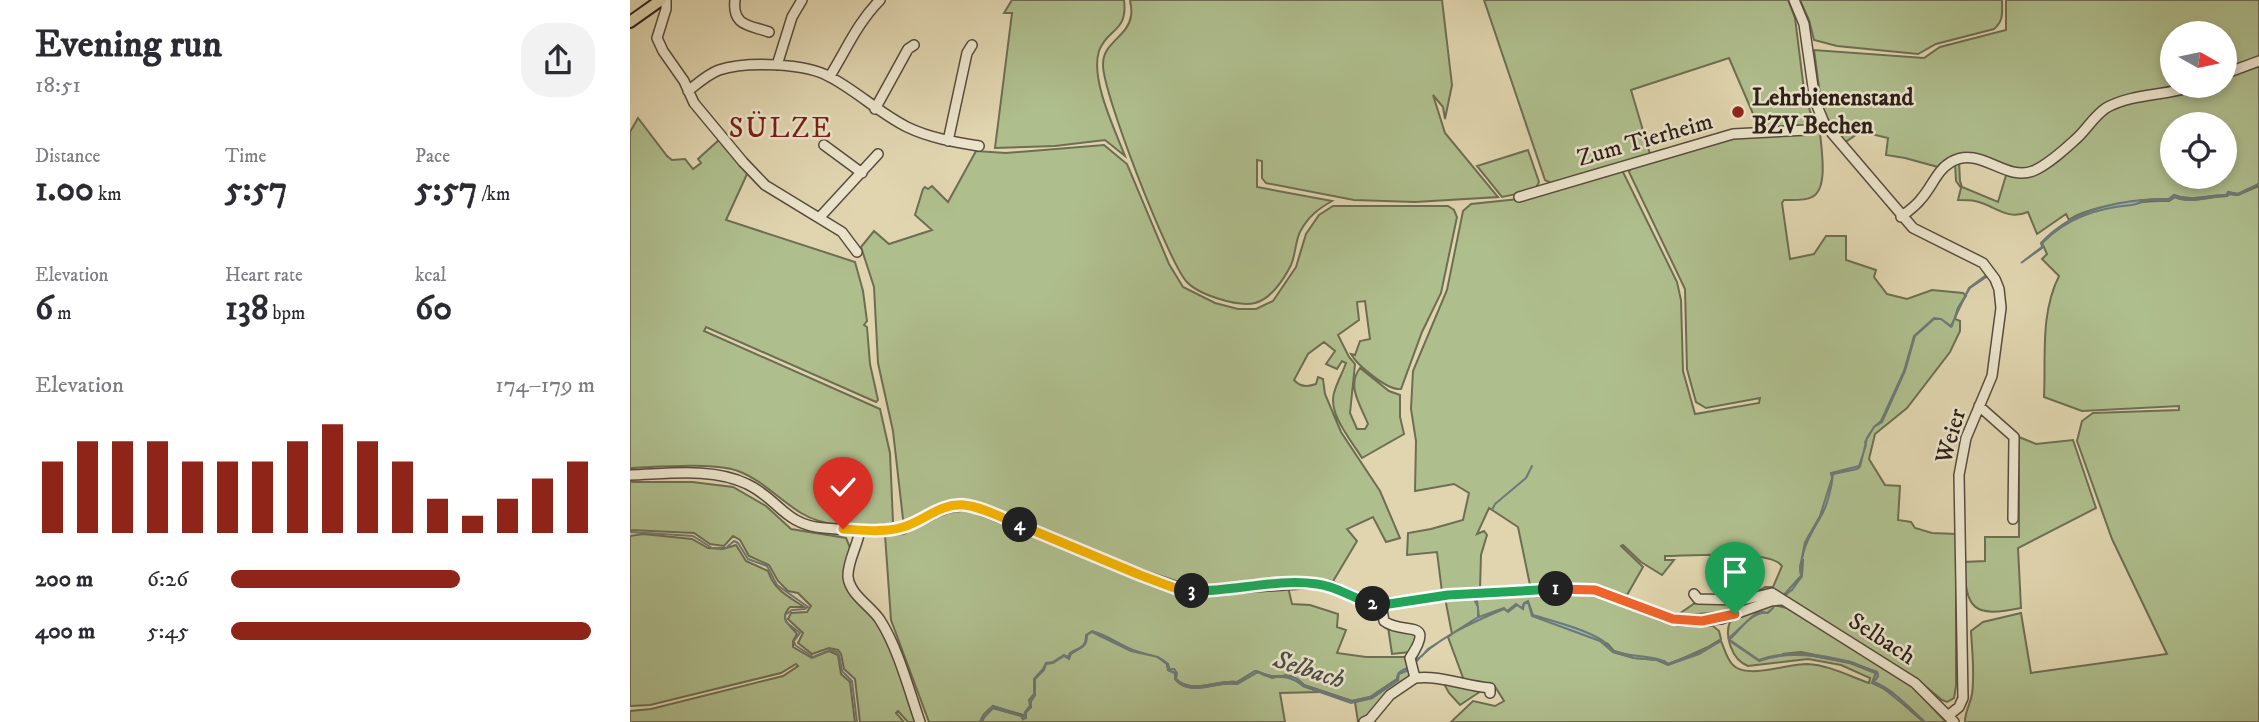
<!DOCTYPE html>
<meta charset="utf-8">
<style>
:root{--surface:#fff;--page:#f2f2f3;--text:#2b2b33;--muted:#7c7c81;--accent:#8f2418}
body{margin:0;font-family:"IM FELL DW Pica",serif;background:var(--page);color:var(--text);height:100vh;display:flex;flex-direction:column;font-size:26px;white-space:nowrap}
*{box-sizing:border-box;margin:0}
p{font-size:23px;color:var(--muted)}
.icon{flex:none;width:38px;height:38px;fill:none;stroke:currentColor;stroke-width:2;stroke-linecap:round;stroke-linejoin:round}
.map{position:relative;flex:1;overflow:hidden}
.details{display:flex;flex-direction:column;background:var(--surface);width:630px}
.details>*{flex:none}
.needle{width:46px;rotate:99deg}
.tools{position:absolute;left:1530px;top:21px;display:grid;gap:14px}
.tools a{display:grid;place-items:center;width:77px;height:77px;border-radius:50%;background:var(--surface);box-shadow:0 4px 10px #0003;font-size:35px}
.pin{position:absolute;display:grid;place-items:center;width:60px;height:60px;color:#fff;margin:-72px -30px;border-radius:50% 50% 50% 0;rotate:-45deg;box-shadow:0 0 7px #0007}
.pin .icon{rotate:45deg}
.km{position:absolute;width:35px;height:35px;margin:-18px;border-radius:50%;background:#222;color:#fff;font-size:19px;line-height:35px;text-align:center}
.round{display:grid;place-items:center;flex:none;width:74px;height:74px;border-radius:28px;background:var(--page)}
.summary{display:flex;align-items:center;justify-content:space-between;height:119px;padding:0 35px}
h1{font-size:38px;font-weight:700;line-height:52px}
.metrics{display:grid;grid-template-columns:repeat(3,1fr);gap:10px;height:119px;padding:7px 35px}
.metrics div{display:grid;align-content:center}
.metrics b{font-size:35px;font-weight:700}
.metrics small{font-size:19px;font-weight:400}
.metrics p{font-size:19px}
.chart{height:196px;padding:14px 35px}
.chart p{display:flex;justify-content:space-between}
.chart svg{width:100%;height:126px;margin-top:7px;stroke:var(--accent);stroke-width:6}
ul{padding:0 35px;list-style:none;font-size:23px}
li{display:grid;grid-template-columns:112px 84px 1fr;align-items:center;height:52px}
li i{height:18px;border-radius:9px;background:var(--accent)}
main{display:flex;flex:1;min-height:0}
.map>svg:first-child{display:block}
.green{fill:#afbe8d;stroke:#6d6e52;stroke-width:2;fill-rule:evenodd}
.water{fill:#99b6b6;stroke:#6d7977;stroke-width:2}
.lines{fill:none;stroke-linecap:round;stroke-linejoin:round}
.stream{stroke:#6d7977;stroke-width:2}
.minor-casing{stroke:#584c3e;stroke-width:12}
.major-casing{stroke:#2b1e18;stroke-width:14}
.minor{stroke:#ebe4cb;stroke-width:9}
.major{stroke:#e0d5af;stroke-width:10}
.split-1-casing{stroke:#fff;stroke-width:14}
.split-2-casing{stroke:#fff;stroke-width:14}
.split-3-casing{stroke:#fff;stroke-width:14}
.split-4-casing{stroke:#fff;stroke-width:14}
.split-5-casing{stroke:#fff;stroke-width:14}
.split-1{stroke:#f0652b;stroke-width:9}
.split-2{stroke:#22a559;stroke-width:9}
.split-3{stroke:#22a559;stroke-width:9}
.split-4{stroke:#f5b400;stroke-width:9}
.split-5{stroke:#f5b400;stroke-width:9}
.poi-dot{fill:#8f2418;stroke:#ebe4cb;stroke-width:2.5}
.labels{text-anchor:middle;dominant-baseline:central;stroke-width:5;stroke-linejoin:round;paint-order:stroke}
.poi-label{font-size:24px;font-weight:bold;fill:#2b1e18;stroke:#ebe4cb;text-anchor:start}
.street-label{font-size:24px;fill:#2b1e18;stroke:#ebe4cb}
.water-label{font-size:26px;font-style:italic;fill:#4c4c47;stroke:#ebe4cb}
.quarter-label{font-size:28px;letter-spacing:2px;fill:#7a1f14;stroke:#ebe4cb}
</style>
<main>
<section class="details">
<div class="summary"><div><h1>Evening run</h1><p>18:51</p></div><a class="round"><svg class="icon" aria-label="share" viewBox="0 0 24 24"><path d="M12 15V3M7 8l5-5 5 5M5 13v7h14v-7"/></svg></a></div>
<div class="metrics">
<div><p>Distance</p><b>1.00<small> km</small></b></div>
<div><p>Time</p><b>5:57</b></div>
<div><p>Pace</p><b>5:57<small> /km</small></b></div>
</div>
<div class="metrics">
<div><p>Elevation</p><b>6<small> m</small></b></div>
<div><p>Heart rate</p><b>138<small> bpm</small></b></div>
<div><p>kcal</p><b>60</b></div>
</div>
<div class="chart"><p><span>Elevation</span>174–179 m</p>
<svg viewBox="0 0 160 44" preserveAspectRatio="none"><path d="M5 44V19M15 44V12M25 44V12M35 44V12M45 44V19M55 44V19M65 44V19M75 44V12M85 44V6M95 44V12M105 44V19M115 44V32M125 44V38M135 44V32M145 44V25M155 44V19"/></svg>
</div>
<ul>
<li><b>200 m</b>6:26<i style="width:63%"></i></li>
<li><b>400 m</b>5:45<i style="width:99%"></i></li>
</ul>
</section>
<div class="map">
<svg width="1629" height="722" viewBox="0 0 1629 722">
<rect width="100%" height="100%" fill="#e0d5af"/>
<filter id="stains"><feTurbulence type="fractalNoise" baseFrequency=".00286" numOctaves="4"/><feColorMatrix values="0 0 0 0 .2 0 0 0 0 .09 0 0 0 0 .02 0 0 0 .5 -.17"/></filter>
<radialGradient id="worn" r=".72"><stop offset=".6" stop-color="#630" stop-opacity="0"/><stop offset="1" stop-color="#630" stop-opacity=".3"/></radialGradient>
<!-- green -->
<path class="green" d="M382,0H494C498,33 477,28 469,51C460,79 485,130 495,156L475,140L425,146L365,148L382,13H374Z
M500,0H812L822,85L815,119L813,107L803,95L815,133L868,197L785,202L724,200L636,183L632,178V161L627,160V187L702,201C688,209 679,216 671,230C665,240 666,254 661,265C654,279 641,299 625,303C608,307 568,295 556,281C538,260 472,92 473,64C473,42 498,37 501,16C502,11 501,5 500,0Z
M854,0H1158L1165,18L1174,90L1184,125L1174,128L1130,130L1099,58L1001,90L1020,154L923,184L915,180Z
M1170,0H1372C1372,12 1374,21 1364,29L1306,44L1288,54L1207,46L1184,40L1179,20Z
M1376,0H1629V58L1594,69V33H1542V86H1547L1486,100L1441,141L1407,167L1397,170L1383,169L1353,157L1310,164L1308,167L1275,158L1256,155L1258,138L1237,133L1233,130L1214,143L1192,110L1184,50L1294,58L1310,47L1376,30Z
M1629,64V184L1608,194L1598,192L1597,195C1580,195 1560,202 1544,195L1539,199C1517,198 1456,206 1439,220L1436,214L1407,234L1398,212C1376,221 1365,205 1345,201C1340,200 1334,200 1328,200L1331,188L1326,181L1325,163L1329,161L1330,181L1332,187L1368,202L1377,172C1392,176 1399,178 1413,170C1432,152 1452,130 1473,114C1495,99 1567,86 1594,86V77ZM1542,124H1594V177H1542Z
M8,118L37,156L42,160L55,159L63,169L71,163L68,159L90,139L118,172L96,220L225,262L233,291L237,321L234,325L237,327L240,364L248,400L246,402L76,327L74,331L250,409L260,453L263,522L261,524C233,528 195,528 171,513C150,500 132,480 108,471C84,462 27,467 0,468V132Z
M1190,132C1191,148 1199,189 1182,197C1175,201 1162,200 1154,200L1152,203L1160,259L1184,254L1196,236H1216V260L1246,270L1244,277L1257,294L1277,299L1302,290L1333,293L1336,296L1328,308L1325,319L1330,321V331L1320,352L1277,408L1245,434L1239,459L1255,485L1270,486L1268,520L1281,522L1285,528L1302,533L1326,534V686L1324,698L1317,702L1312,700L1288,680L1155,596L1172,576L1173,559L1170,567L1171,576L1154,595L1121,596L1135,587H1143L1152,566C1140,549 1058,556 1035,556V560H1044L1032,575L1011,562L993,545L991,546L1013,567L997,595C960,583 939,584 900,585L888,527L859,508L847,534L854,531L857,535L851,555L850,589L812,592L807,552L777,555L778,533L801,529L833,520L839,493L824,484L785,491L786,441L781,409L783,371L817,290L833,211L841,204L898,198L987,170L993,172L1047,282L1051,300L1053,371L1065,414L1129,403L1130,398L1076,408L1066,402L1057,369L1055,289L999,172L1002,165L1115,135Z
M474,145L497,164L539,264L553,287L585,303L608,309H626L643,301L666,267L676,234L689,215L703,206H818L824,210L827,217L811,293L792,332L771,389C758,391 727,365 721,354L725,355L730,341L740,339L735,301L727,302L729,320L708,335L719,357L725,364L720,413L727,429H735L738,424C731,406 716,386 730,368L759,391L770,395V417L774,434L732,458C721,440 698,414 704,393C707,382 713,372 716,363L712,361L707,369L696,364L705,351L694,342L678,354L664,380C670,387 678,387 686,384L688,377L693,379L695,394L711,432L750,491L770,538L756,542L743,517L717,529L727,541L702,583L658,580L582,587L561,586L498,565L346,503C317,497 301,507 276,521L273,519L263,431L248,363L244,287L231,247L244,231L259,244L302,230L285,215L293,189L295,187L298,189L302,186L318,202L346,151L376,153Z
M898,150L909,182L905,190L872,197L847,166Z
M1629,186V722H1335C1335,711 1340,705 1342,694C1345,672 1342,652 1341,631L1353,622L1391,613L1401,673L1537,654L1482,539L1447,441L1452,421L1463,413L1549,410V406L1452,411L1414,397C1416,357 1410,314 1429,276L1412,259L1417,254L1412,243C1422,233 1434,222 1447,217C1474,206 1511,200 1539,201L1545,197C1560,204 1580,196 1597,196L1599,194L1608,195Z
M1389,437L1406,444L1443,440L1466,508L1388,548L1391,608C1342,618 1336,609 1334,562L1355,561V537H1389Z
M0,482H62L103,487L136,506L161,529L216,538L221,550L215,578L255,634L288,722H278L268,711L266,713L274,722H230L225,679L214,669L211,654L208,650L199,648L182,654L168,643L173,633L158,619L161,613L177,612L181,606L168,593L158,591L148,581L139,565L119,556L110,540L103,536L94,546L80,544L64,533L0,530Z
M330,510L343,511L547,594H582L658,587L662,604L680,605L708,614L707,627L716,630L707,653L736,657H777L778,668L773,670H779L780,678L731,722H728L725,702L742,698L768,680L767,679L740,697L722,701L674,685C661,672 657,677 642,676C636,676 631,672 625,671L607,682C588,679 561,695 546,679V673L544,669H539L538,664L529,658L537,664L538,670L545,673V679C559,698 587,680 607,684L628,672L642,678L656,675L668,680L673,686L690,692L650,693L655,722H352L355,715L363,708L392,716V718H395L396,712L401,707V701L405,695L404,680V694L400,700V706L393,718V715L363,706C358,710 352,716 350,722H299L261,620L255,535L274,534L297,519L315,512Z
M13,534L62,539L78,548L93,549L106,545L116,561L138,571C144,590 158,596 174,607H160C148,620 160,624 167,634L163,641V647L182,658L199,651L208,655L211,674L220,682L225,722H0V711L21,709L153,676L168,666L166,664L151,673L20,705L0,706V536Z
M948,592L985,601L1048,626H1083L1089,631L1091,639L1068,653L1038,664L1034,661L1005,657L984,651L978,644L952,631L918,620L971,641L983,652L1004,658L1027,660L1038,665L1091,641C1095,650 1098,663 1107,668C1123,677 1158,664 1177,664C1199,665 1219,676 1239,683L1240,678L1211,665L1178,659L1118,666C1102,660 1093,635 1101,620L1144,605L1157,608L1283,687L1316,722H1295C1279,708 1264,690 1243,682L1248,676L1247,672L1220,662L1171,652L1152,654L1179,655L1220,663L1246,673L1242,683C1263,691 1277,709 1294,722H821L843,701L865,706L874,701L864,685L835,683L818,637L822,634L815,598Z
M1136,596C1102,610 1086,615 1049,614L1065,603L1073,601Z
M758,627L787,634L780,652L762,654Z
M813,682L851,691L830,705L819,693Z"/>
<!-- water -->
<path class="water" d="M1629,184L1608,195L1599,194L1597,196C1581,196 1560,204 1545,197C1536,204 1528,199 1518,200C1513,201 1508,204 1502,205C1467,208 1437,218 1412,243L1413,246L1412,248L1391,263L1412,247L1411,243C1443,208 1493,199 1539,199L1544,195C1559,202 1579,195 1596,195L1598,192L1608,194Z
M1355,276L1356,277L1340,288L1328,308L1322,326L1321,327L1311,319H1304L1285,336L1275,371L1252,422L1244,427L1237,438L1230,467L1227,469L1203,474C1202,487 1197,507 1190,518C1179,537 1169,553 1172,576L1162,590L1154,595L1171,576L1170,567L1175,542L1190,516L1202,478L1201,473L1229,466L1236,445L1235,442L1244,427L1251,421L1274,371L1284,336L1304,318L1311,319L1321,326L1339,288Z
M843,597L847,600L849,617L874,608L877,611L886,604L892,608L894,603L898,601L903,615C926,622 951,628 972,640C977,643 978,648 984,651C1001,658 1024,654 1038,664L1067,653L1091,641L1069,654L1038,665L1027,660L1004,658L983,652L970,641L902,616L898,602L894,604L893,609L887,605L878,612L874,609C843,622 804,639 783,665L785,660L792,656L798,649L848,617V607Z
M1144,607L1138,613C1123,610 1110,630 1100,639V640L1129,660C1160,649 1189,654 1221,662C1230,665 1238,670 1247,672L1248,676L1244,682C1264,690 1279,708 1295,722L1252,687L1242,683L1246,673C1237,671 1229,665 1220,663C1188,656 1159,650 1129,661L1100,641L1099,638L1126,613L1130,611L1137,613Z
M462,631C477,635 489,644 503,650C516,655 527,654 538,664L539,669H544L547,673L546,679C561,695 588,679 607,682L625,671C631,672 636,676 642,676C657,677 661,672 674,685L722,701L740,697L767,679C767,672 772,670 778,668L779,670L769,674L768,680L742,698L721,703L673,686C654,670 645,683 628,672L607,684C587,680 559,698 545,679V673L538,670L537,664L528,657L501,651L462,632L457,635C457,649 450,647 441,654L439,659L434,656L423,663L416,664L414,670L405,679V695L401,701V707L396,712V718L393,719L391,716L363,708L350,722L354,714L363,706L394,717L395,712L400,706L399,700L404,694V679L413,669L416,663L423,662L434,655L438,657L440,653C450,647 456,648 456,635Z"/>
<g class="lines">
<!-- stream -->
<path class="stream" d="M862,510L865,504L896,478L902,466
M0,532L63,536L82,548H96L104,541L108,543L118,559L137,566L147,585L178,607L175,609L162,610L155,615L156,622L170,633L164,641L165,645L183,657L200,650L207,652L209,655L212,671L222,681L227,722"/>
<defs>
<path id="minor" d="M36,0V9L27,38L33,51L54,81L64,103L113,162L135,185L212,232L227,252
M105,0C102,26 119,25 139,32
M1164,0L1174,24L1185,101L1195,125L1283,228L1353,263L1365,279L1369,289L1371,308L1362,376L1336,438L1329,475L1333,698L1329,707L1319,715
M147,65L162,17L172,0
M1594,74L1629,61
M200,76C216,50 228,22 250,0
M58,91C68,83 78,74 89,70C116,61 176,63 200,77C227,91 249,113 277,127C300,138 324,142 349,146
M245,109L278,49L284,45
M318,141L337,53L342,45
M194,145L232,173
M889,197L1103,134L1177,130L1195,125
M190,217L248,154
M1271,217C1278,211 1286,206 1291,199C1302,187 1307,170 1321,162C1350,145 1375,182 1403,171C1418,165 1435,149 1446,139C1457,129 1464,116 1476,108C1503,93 1536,96 1564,86
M1349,406L1384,437L1383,519
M0,475C36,474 83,467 117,484C149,499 154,525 194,528C218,530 245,533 269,528C299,522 309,501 344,507L510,575L550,590L562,591L684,583L701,586L737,602L751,604L837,593L947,589L966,590L1032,616L1057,621L1091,619L1141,601L1151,600
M230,530C228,545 217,562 218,577C220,595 241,606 250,620C268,648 279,690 290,722
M1064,594L1068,599L1113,600L1142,593L1285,683L1324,722
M751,604L754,621C773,636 807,617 780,658L785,678C810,675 835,686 860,688V693
M734,722L740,719L760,695L785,678"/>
<path id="major" d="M0,22L31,0"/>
</defs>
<!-- minor casing -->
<use href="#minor" class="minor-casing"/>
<!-- major casing -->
<use href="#major" class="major-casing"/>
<!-- minor -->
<use href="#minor" class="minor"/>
<!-- major -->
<use href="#major" class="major"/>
</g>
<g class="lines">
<defs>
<path id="split-1" d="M926,589L965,590L1043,619L1072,621L1105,614"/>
<path id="split-2" d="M743,604H759L818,595L926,589"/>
<path id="split-3" d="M562,591C603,592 646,578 687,584C707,586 723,599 743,604"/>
<path id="split-4" d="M390,525L510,575L550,590L562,591"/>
<path id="split-5" d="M213,529C232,530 254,533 273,527C294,521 310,503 334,505C353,507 372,518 390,525"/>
</defs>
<!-- split-1 casing -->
<use href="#split-1" class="split-1-casing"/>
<!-- split-2 casing -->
<use href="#split-2" class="split-2-casing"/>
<!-- split-3 casing -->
<use href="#split-3" class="split-3-casing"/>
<!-- split-4 casing -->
<use href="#split-4" class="split-4-casing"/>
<!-- split-5 casing -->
<use href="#split-5" class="split-5-casing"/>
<!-- split-1 -->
<use href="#split-1" class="split-1"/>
<!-- split-2 -->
<use href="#split-2" class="split-2"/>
<!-- split-3 -->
<use href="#split-3" class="split-3"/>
<!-- split-4 -->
<use href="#split-4" class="split-4"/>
<!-- split-5 -->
<use href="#split-5" class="split-5"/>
</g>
<!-- markers -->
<circle class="poi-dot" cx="1108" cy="112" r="7"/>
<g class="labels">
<!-- poi labels -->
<g class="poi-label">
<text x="1122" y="98">Lehrbienenstand<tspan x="1122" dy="28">BZV Bechen</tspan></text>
</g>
<!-- street labels -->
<g class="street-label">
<text transform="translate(1015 140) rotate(-16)">Zum Tierheim</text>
<text transform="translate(1321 436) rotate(-74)">Weier</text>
<text transform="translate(1252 639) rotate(33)">Selbach</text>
</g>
<!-- water labels -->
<g class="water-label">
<text transform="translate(679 670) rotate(18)">Selbach</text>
</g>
<!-- quarter labels -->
<g class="quarter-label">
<text x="151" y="128">SÜLZE</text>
</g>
</g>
<rect width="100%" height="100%" filter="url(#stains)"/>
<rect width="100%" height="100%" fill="url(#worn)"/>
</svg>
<div class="tools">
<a><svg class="needle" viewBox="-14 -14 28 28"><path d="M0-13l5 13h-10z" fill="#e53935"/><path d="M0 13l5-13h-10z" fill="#7c7c81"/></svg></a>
<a><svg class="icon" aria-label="locate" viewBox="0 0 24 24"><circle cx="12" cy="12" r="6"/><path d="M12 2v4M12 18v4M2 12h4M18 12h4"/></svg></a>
</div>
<div class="pin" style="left:1105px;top:614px;background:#1e9e55"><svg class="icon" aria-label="arrive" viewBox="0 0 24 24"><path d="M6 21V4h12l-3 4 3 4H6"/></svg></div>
<div class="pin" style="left:213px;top:529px;background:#d93025"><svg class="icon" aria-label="check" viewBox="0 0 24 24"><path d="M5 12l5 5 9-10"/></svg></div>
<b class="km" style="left:926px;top:589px">1</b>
<b class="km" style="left:743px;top:604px">2</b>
<b class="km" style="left:562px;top:591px">3</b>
<b class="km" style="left:390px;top:525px">4</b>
</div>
</main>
